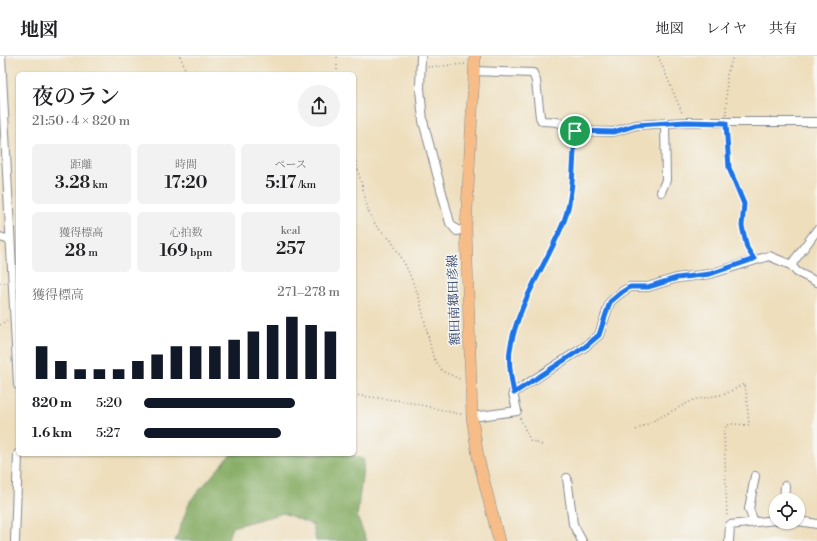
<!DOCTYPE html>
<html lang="ja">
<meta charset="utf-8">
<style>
:root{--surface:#fff;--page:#f2f2f2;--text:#202124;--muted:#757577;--line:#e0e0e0;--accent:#111827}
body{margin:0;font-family:"Libre Bodoni","Noto Serif JP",serif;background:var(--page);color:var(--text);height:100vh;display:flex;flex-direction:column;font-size:15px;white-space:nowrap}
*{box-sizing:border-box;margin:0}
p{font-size:13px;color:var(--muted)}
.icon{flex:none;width:22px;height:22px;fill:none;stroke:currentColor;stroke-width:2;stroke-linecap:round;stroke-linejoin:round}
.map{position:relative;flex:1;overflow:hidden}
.panel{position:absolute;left:16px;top:16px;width:340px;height:384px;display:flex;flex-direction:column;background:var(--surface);border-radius:6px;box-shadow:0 1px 3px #0004}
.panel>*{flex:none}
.controls{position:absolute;left:769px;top:437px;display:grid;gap:8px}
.controls a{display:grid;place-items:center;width:36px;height:36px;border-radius:50%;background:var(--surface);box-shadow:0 1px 3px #0004;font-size:20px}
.pin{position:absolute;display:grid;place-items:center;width:34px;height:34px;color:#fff;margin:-17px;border:2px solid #fff;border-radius:50%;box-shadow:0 1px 4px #0007}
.round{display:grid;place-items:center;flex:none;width:42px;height:42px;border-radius:21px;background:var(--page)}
.overview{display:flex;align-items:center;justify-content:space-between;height:68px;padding:0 16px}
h1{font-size:22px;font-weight:600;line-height:30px}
.metrics{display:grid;grid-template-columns:repeat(3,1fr);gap:6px;height:68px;padding:4px 16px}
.metrics div{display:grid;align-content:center;border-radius:6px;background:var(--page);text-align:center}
.metrics b{font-size:17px;font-weight:600}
.metrics small{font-size:11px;font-weight:400}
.metrics p{font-size:11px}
.chart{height:112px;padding:8px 16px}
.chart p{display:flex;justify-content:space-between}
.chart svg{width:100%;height:72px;margin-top:4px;stroke:var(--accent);stroke-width:6}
ul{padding:0 16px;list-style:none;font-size:13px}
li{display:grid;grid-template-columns:64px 48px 1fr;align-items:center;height:30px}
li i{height:10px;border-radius:5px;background:var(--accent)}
header{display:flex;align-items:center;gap:24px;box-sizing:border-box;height:56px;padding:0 20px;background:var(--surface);border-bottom:1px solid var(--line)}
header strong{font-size:19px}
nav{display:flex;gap:22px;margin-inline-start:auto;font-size:14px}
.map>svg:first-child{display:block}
.forest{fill:#84ab62;stroke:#506d60}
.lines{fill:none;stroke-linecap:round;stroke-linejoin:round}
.minor-casing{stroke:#84868d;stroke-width:10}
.major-casing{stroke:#84868d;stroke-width:12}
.path{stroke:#84868d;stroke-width:1.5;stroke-dasharray:1 3;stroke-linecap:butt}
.minor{stroke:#fff;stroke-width:8}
.major{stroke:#f7bd88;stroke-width:11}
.route-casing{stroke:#fff;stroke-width:8}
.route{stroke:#1a73e8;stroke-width:5}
.labels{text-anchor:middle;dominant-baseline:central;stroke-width:3;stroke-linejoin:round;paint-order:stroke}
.street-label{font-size:13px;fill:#1b2f5e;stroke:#f6f6f2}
</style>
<header>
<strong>地図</strong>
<nav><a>地図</a><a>レイヤ</a><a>共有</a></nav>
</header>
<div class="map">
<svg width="817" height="485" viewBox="0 0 817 485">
<rect width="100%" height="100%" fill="#f6f6f2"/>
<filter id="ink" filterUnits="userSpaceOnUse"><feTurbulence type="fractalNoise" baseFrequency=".025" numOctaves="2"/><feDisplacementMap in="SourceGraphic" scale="8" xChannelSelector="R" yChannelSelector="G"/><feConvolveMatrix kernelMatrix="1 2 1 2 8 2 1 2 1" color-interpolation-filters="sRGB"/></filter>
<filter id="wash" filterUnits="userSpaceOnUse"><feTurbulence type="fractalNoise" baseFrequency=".012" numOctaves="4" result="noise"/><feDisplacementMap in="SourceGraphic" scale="16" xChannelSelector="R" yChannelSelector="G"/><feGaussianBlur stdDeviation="0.9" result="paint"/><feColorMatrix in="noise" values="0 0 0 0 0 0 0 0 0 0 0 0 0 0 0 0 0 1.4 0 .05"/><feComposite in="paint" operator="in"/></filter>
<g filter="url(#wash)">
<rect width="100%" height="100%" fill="#eedebc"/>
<!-- forest -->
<path class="forest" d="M231,398H350L364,404L357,461L367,485H316L313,469L283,457L232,471L227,485H175L190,445Z"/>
</g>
<g filter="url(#ink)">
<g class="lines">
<defs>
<path id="minor" d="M1,0L18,329
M421,0L420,32L423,65L450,167L457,175L466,172
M474,15L533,17L536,25L540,61L542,65C554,65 567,66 575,75L613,76L636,69L686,66H817
M661,136L666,124L665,67
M0,181L10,184
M791,209L817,174
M472,361L517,355L513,337L586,290L599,279L610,246L622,236L630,231H648L677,222L710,218L769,200L791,209L797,216L817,226
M567,422L573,468L582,485
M784,444L785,430
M798,465L817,468
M754,466L749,453L755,420
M15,485L18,398
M729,485L730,469L776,464"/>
<path id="major" d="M475,0L466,172L472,361L478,401L499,485"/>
</defs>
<!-- minor casing -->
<use href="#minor" class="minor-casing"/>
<!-- major casing -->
<use href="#major" class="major-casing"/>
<!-- path -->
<path class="path" d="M180,0L187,18
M658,0L683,59
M428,11L466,8
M337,18V0
M726,59L727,18L733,0
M726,72L729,113L743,148L742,170L747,192L751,198
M354,98L368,154L376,170L391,184L406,210L419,241L433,301L442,315L462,324
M0,227H6
M0,269L7,264
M512,329C501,266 545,220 564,164C573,138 572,109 574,83
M354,339L403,345L464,359
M520,362L530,384L542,389
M636,374L693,344L725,338L744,328L746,335L749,369L731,368L726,370L724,375L727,462"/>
<!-- minor -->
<use href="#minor" class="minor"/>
<!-- major -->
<use href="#major" class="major"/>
</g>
</g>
<g class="lines" filter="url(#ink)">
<defs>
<path id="route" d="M686,66L726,67L729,112L744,148L742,170L747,192L754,203L710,218L677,222L648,231H630L622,236L610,246L599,279L586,290L514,337C511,323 508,308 510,294C517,248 547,208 564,165C574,139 573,103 575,75L614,76L636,69Z"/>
</defs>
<!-- route casing -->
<use href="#route" class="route-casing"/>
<!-- route -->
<use href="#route" class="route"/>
</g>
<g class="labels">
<!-- street labels -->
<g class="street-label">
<text transform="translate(454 244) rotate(-92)">額田南郷田彦線</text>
</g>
</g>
</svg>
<div class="controls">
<a><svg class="icon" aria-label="locate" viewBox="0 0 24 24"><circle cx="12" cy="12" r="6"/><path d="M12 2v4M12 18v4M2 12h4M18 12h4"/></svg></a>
</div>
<div class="pin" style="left:575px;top:75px;background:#1e9e55"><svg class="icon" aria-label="arrive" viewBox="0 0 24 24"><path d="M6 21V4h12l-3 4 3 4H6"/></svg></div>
<section class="panel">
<div class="overview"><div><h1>夜のラン</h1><p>21:50 · 4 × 820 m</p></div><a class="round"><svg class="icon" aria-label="share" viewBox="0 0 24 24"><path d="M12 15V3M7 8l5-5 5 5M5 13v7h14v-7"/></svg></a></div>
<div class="metrics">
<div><p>距離</p><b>3.28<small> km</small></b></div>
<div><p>時間</p><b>17:20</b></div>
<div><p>ペース</p><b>5:17<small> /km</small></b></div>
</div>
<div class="metrics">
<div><p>獲得標高</p><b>28<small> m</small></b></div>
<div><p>心拍数</p><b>169<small> bpm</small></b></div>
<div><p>kcal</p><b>257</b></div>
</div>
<div class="chart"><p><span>獲得標高</span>271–278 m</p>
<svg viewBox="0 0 160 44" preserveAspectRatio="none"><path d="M5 44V24M15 44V33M25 44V38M35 44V38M45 44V38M55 44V33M65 44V29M75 44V24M85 44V24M95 44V24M105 44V20M115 44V15M125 44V11M135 44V6M145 44V11M155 44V15"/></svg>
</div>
<ul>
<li><b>820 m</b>5:20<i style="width:77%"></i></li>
<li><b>1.6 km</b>5:27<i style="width:70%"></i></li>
</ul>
</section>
</div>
